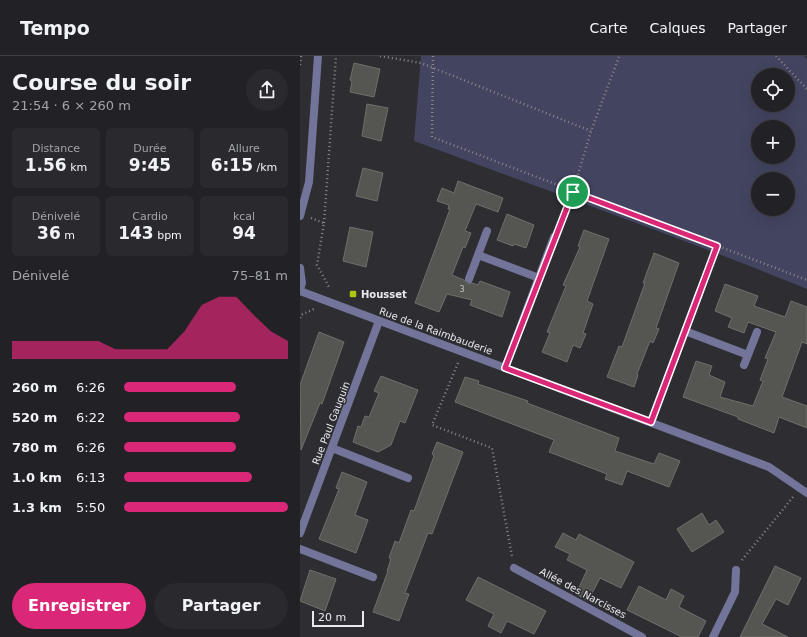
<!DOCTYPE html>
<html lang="fr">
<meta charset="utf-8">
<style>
:root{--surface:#222226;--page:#2a2a2e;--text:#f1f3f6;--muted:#a2a4a7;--line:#3f3f43;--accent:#db2777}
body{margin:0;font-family:"DejaVu Sans",sans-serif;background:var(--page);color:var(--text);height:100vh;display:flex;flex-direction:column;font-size:15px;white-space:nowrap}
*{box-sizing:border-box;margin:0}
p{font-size:13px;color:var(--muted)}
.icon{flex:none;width:22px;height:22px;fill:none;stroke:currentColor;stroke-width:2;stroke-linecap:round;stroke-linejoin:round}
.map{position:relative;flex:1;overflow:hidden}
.panel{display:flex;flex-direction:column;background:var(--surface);width:300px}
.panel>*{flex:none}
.tools{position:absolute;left:451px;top:12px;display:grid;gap:8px}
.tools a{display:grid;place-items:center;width:44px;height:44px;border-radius:50%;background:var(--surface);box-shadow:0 4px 16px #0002,0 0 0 1px var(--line);font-size:20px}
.scale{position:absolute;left:12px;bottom:10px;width:52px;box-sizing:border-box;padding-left:4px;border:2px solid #e9eaed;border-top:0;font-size:11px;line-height:14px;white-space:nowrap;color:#e9eaed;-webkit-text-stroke:3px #2d2d32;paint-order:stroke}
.pin{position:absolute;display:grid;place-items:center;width:34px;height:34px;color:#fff;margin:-17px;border:2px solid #fff;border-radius:50%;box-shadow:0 1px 4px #0007}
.round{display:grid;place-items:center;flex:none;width:42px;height:42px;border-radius:21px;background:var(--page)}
.overview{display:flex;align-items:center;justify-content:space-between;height:68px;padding:0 12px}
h1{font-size:22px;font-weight:600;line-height:30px}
.metrics{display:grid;grid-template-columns:repeat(3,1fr);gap:6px;height:68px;padding:4px 12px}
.metrics div{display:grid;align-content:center;border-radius:6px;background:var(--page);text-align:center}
.metrics b{font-size:17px;font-weight:600}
.metrics small{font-size:11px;font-weight:400}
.metrics p{font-size:11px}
.chart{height:112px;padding:8px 12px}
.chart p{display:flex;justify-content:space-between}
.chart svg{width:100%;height:72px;margin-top:4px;fill:var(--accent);opacity:.7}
.action{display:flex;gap:8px;margin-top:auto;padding:8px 12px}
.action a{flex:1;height:46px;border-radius:24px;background:var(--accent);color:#fff;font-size:16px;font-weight:600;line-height:46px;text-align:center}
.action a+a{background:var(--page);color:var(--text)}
ul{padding:0 12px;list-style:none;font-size:13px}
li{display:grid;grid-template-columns:64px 48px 1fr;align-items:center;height:30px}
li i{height:10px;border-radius:5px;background:var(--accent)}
header{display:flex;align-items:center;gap:24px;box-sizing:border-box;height:56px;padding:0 20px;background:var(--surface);border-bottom:1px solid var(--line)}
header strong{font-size:19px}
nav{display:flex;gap:22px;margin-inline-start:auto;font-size:14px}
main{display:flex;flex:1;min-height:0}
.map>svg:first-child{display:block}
.green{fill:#434460;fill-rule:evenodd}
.building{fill:#555651;stroke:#6f706b}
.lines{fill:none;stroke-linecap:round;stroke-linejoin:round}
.path{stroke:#88888c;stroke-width:2.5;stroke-dasharray:1 3;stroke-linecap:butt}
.minor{stroke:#727599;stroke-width:8}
.route-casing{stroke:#fff;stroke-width:8}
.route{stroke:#db2777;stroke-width:5}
.poi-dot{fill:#adc60e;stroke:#2d2d32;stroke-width:1.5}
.labels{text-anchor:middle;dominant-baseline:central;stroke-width:3;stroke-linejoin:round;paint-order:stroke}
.number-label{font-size:8px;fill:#c4c5c6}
.poi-label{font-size:10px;font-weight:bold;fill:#e9eaed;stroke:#2d2d32;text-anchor:start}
.street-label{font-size:10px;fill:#e9eaed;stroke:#2d2d32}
</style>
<header>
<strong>Tempo</strong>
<nav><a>Carte</a><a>Calques</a><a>Partager</a></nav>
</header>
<main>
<section class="panel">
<div class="overview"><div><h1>Course du soir</h1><p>21:54 · 6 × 260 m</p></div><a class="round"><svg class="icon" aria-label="share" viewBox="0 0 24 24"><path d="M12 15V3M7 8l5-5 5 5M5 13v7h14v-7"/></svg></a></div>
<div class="metrics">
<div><p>Distance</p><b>1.56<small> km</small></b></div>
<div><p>Durée</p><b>9:45</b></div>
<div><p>Allure</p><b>6:15<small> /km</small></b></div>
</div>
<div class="metrics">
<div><p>Dénivelé</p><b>36<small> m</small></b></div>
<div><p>Cardio</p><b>143<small> bpm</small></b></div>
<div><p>kcal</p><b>94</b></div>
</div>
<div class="chart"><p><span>Dénivelé</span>75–81 m</p>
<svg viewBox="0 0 160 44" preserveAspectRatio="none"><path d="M0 44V33L10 33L20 33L30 33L40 33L50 33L60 38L70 38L80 38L90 38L100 27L110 11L120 6L130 6L140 17L150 27L160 33V44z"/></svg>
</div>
<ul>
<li><b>260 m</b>6:26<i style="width:68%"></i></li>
<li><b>520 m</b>6:22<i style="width:71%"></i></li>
<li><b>780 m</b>6:26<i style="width:68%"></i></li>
<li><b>1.0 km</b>6:13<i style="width:78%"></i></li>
<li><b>1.3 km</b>5:50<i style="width:100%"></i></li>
</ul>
<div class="action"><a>Enregistrer</a><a>Partager</a></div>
</section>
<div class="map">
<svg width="507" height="581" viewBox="0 0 507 581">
<rect width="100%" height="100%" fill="#2d2d32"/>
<!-- green -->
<path class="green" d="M121,0H504L507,3V233C377,180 245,134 114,85ZM458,19H488V49H458ZM458,71H488V101H458ZM458,123H488V153H458Z"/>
<!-- building -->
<path class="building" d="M54,7L80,13L74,41L50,36L52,25L50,24Z
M67,48L88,52L81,85L62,80Z
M63,112L83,117L77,145L56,140Z
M158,125L203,142L198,156L176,148L165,175L171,177L165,192L163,191L152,219L164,224L167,228L172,227L178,229L180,225L210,236L202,261L170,249L172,244L147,238L139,256L115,247L150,153H148L149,149L137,145L142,132L154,137Z
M207,158L234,169L226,192L214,188L213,190L197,184Z
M50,171L73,176L66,211L43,205Z
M284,174L309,183L287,245L293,248L283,277L286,278L280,292L273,289L267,306L242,296L250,277L247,276L266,230L263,229L280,191L278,190Z
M354,197L379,207L356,272L359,273L353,287L350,285L337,318L338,319L334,331L307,321L319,290L322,291L345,227H343Z
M425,228L458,240L454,250L485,261L491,245L507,251V288L502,286L482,341L507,350V372L479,361L474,377L438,363V361L383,341L396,305L412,310L409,319L425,326L420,341L453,350L463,325L460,324L468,303L465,302L476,276L448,266L444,277L428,271L432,262L415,255Z
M19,276L44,286L22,348L20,347L1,394L0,329Z
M81,320L118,334L105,367L100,365L91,389L78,396L53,386L58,370L61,371L65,360L69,361L79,337L74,335Z
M165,321L179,325L178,328L228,345L227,347L319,382L315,395L354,408L359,397L380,405L369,431L327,415L322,429L305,423L307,418L249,396L254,384L155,346Z
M137,386L163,396L132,478L128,477L105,537L109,538L99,565L73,556L88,515H87L91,503L89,502L95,485L99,487L111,454L114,455L134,400L132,398Z
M42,416L67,426L55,459L68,464L56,497L19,483L39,433L36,432Z
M402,457L409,469L416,464L424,476L392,496L377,473Z
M263,477L276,484L279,478L334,506L321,532L300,522L288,545L276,538L287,514L267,504L270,498L255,491Z
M475,510L501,522L488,549L476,543L462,568L488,581H440Z
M10,514L36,523L25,555L0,545Z
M178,521L246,555L234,578L207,565L201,577L188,570L194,558L166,544Z
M339,530L366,544L371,533L384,540L379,551L406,565L398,581H382L327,554Z"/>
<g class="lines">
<!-- path -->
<path class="path" d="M80,0L121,7L291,75
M133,0L132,81L507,224
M476,0L507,33
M0,9L1,0
M11,162L24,167L17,209L30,233
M24,167L36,0
M258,171L273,135L291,75L319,1
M404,223L417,190
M0,262L1,259L14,253
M158,307L132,369L192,392L212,500
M442,504L493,441"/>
<!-- minor -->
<path class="minor" d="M0,160L9,126L18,0
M187,175L178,199L239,222
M0,212L2,227L0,234
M169,223L178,199
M0,235L469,411L507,437
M385,275L448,299L444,309
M448,299L457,276
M205,312L254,181
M351,366L400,235
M32,392L108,422
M0,477L79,265
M0,493L73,521
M214,512L342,581
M413,581L435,536L436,514"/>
</g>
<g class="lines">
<defs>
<path id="route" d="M273,136L417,190L351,366L205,312Z"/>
</defs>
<!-- route casing -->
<use href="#route" class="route-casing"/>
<!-- route -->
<use href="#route" class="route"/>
</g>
<!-- markers -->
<rect class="poi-dot" x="49" y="234" width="8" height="8" rx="2"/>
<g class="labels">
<!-- number labels -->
<g class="number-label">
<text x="162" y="233">3</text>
</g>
<!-- poi labels -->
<g class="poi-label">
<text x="61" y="238">Housset</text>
</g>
<!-- street labels -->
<g class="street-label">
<text transform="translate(136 275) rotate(20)">Rue de la Raimbauderie</text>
<text transform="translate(31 367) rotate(-69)">Rue Paul Gauguin</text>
<text transform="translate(283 537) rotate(28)">Allée des Narcisses</text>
</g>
</g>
</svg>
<div class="tools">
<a><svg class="icon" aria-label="locate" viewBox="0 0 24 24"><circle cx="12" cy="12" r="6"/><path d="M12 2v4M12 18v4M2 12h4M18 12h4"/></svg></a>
<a>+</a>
<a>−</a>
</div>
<div class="scale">20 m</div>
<div class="pin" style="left:273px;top:136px;background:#1e9e55"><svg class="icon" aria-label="arrive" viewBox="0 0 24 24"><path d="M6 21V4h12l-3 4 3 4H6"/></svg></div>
</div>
</main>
